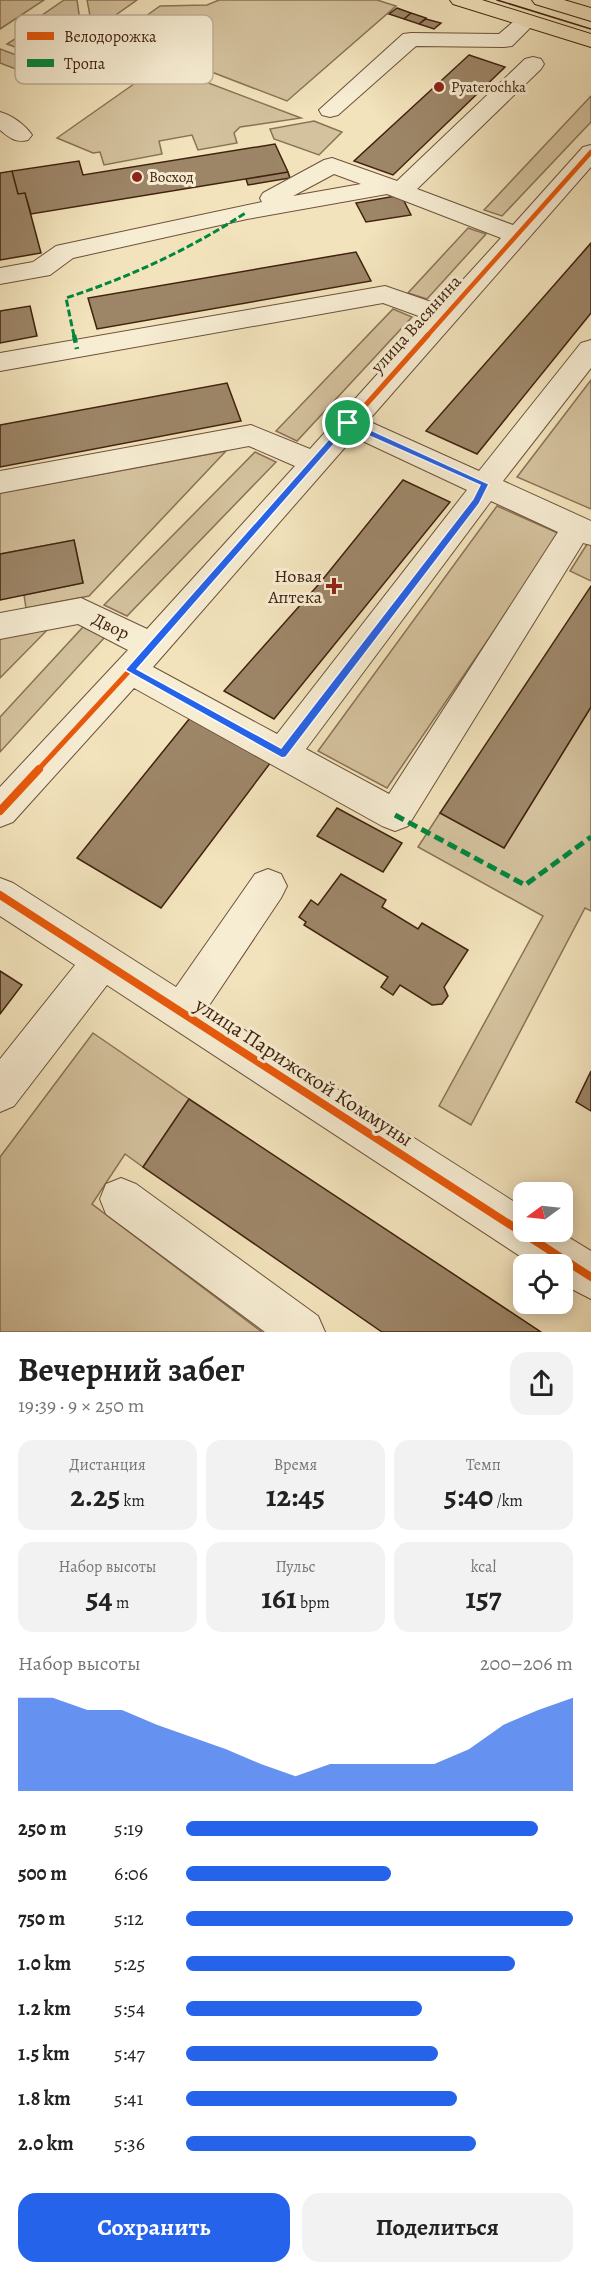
<!DOCTYPE html>
<html lang="ru">
<meta charset="utf-8">
<style>
:root{--surface:#fff;--page:#f2f2f2;--text:#222;--muted:#767676;--accent:#2563eb}
body{margin:0;font-family:Alegreya,serif;background:var(--page);color:var(--text);height:100vh;display:flex;flex-direction:column;font-size:22px;white-space:nowrap}
*{box-sizing:border-box;margin:0}
p{font-size:20px;color:var(--muted)}
.icon{flex:none;width:33px;height:33px;fill:none;stroke:currentColor;stroke-width:2;stroke-linecap:round;stroke-linejoin:round}
.map{position:relative;height:1332px;overflow:hidden}
.sheet{display:flex;flex-direction:column;background:var(--surface);flex:1}
.sheet>*{flex:none}
.needle{width:39px;rotate:255deg}
.buttons{position:absolute;left:513px;top:1182px;display:grid;gap:12px}
.buttons a{display:grid;place-items:center;width:60px;height:60px;border-radius:12px;background:var(--surface);box-shadow:0 3px 15px #0003;font-size:30px}
.pin{position:absolute;display:grid;place-items:center;width:51px;height:51px;color:#fff;margin:-26px;border:3px solid #fff;border-radius:50%;box-shadow:0 2px 6px #0007}
.round{display:grid;place-items:center;flex:none;width:63px;height:63px;border-radius:18px;background:var(--page)}
.summary{display:flex;align-items:center;justify-content:space-between;height:102px;padding:0 18px}
h1{font-size:33px;font-weight:600;line-height:45px}
.figures{display:grid;grid-template-columns:repeat(3,1fr);gap:9px;height:102px;padding:6px 18px}
.figures div{display:grid;align-content:center;border-radius:15px;background:var(--page);text-align:center}
.figures b{font-size:30px;font-weight:600}
.figures small{font-size:16px;font-weight:400}
.figures p{font-size:16px}
.chart{height:168px;padding:12px 18px}
.chart p{display:flex;justify-content:space-between}
.chart svg{width:100%;height:108px;margin-top:6px;fill:var(--accent);opacity:.7}
.primary-button{display:flex;gap:12px;margin-top:auto;padding:12px 18px}
.primary-button a{flex:1;height:69px;border-radius:18px;background:var(--accent);color:#fff;font-size:24px;font-weight:600;line-height:69px;text-align:center}
.primary-button a+a{background:var(--page);color:var(--text)}
ul{padding:0 18px;list-style:none;font-size:20px}
li{display:grid;grid-template-columns:96px 72px 1fr;align-items:center;height:45px}
li i{height:15px;border-radius:8px;background:var(--accent)}
.map>svg:first-child{display:block}
.green{fill:#d4c29e;stroke:#8a7256;stroke-width:1.5}
.building{fill:#9d8668;stroke:#41220e;stroke-width:1.5}
.lines{fill:none;stroke-linecap:round;stroke-linejoin:round}
.minor-casing{stroke:#6d523a;stroke-width:2}
.highway-casing{stroke:#41220e;stroke-width:2}
.minor{fill:#f7edd3;fill-rule:evenodd}
.highway{fill:#f2e3bc;fill-rule:evenodd}
.tram{stroke:#41220e;stroke-width:1.5}
.quiet-far2{stroke:#00873e;stroke-width:3;stroke-dasharray:7 3;stroke-linecap:butt}
.quiet-far1{stroke:#00873e;stroke-width:4.5;stroke-dasharray:8 4.5;stroke-linecap:butt}
.quiet{stroke:#00873e;stroke-width:5;stroke-dasharray:10 5;stroke-linecap:butt}
.cycleway-far2-casing{stroke:#f7edd3;stroke-width:8}
.cycleway-far1-casing{stroke:#f7edd3;stroke-width:9}
.cycleway-casing{stroke:#f7edd3;stroke-width:11}
.cycleway-far2{stroke:#e8590c;stroke-width:4.5}
.cycleway-far1{stroke:#e8590c;stroke-width:5}
.cycleway{stroke:#e8590c;stroke-width:8}
.route{fill:#2563eb;stroke:#fff;stroke-width:1.5;fill-rule:evenodd}
.poi-dot{fill:#8f2418;stroke:#f7edd3;stroke-width:2}
.labels{text-anchor:middle;dominant-baseline:central;stroke-width:6;stroke-linejoin:round;paint-order:stroke}
.far-poi-label{font-size:15px;fill:#41220e;stroke:#f7edd3;text-anchor:start}
.street-label{font-size:18px;fill:#41220e;stroke:#f7edd3}
.poi-label{font-size:18px;fill:#41220e;stroke:#f7edd3;text-anchor:end}
.near-street-label{font-size:21px;fill:#41220e;stroke:#f7edd3}
.key{fill:#f7edd3;stroke:#c0b098;stroke-width:1.5}
.key-label{font-size:16px;fill:#41220e}
</style>
<div class="map">
<svg width="591" height="1332" viewBox="0 0 591 1332">
<rect width="100%" height="100%" fill="#f2e3bc"/>
<filter id="stains"><feTurbulence type="fractalNoise" baseFrequency=".00333" numOctaves="4"/><feColorMatrix values="0 0 0 0 .2 0 0 0 0 .09 0 0 0 0 .02 0 0 0 .5 -.17"/></filter>
<radialGradient id="worn" r=".72"><stop offset=".6" stop-color="#630" stop-opacity="0"/><stop offset="1" stop-color="#630" stop-opacity=".3"/></radialGradient>
<!-- green -->
<path class="green" d="M0,0H44L0,29Z
M64,0H77L82,35L47,59L7,44L24,33L22,29Z
M87,0H137L93,31Z
M219,0H377L396,6L287,101L118,36L160,6L207,5Z
M0,49L40,64L26,73L0,63Z
M161,65L301,118L240,127L234,133L237,143L198,150L192,135L159,141L162,154L104,165L100,152L93,153L57,138Z
M591,96V122L502,216L484,210Z
M314,121L342,132L319,155L274,139L270,129Z
M468,228L486,234L427,299L408,293Z
M393,309L412,317L297,441L276,431Z
M591,380V509L517,477Z
M226,451L89,596L26,608L24,595L83,583L74,540L0,554V493Z
M255,452L276,462L127,616L104,605Z
M497,506L560,534L387,788L318,751Z
M589,541L591,542V581L570,571Z
M56,621L0,678V632Z
M83,627L105,637L0,752V717Z
M591,707V911L585,908L471,1125L439,1106L543,916L418,847L440,813L504,848Z
M93,1033L189,1099L143,1167L125,1154L92,1204L262,1332H0V1157Z"/>
<!-- building -->
<path class="building" d="M397,8L411,13L404,19L389,14Z
M411,13L426,18L419,24L404,19Z
M426,19L441,23L434,29L419,24Z
M469,55L505,67L393,175L354,161Z
M275,144L288,172L31,214L25,193L18,194L12,171L79,161L83,175Z
M12,171L18,194L25,193L41,253L0,260V173Z
M288,172L290,178L248,185L246,179Z
M401,195L411,215L366,222L356,203Z
M591,243V313L477,454L426,431Z
M356,252L371,281L97,329L88,298Z
M30,306L37,336L0,343V311Z
M227,383L241,421L0,467V425Z
M403,480L450,502L274,719L224,691L319,584Z
M74,540L83,583L0,600V554Z
M591,586V707L504,848L440,813Z
M190,718L271,762L161,908L77,858Z
M337,808L402,843L383,872L317,836Z
M341,874L386,900L382,907L418,929L422,923L468,950L444,987L448,996L442,1004L432,1005L400,985L393,995L381,987L388,977L304,925L306,922L299,917L311,900L318,905Z
M0,971L22,985L0,1014Z
M591,1071V1111L576,1102Z
M189,1099L541,1332H382L143,1167Z"/>
<g class="lines">
<defs>
<path id="minor" d="M526,15L533,17L537,21L512,46L504,47L416,46L338,115L330,117L322,115L319,110L403,34L411,33L499,34L519,17Z
M533,57L541,59L544,64L541,69L417,189L513,225L583,147L591,145V167L368,421L479,471L581,343L591,340V368L503,481L591,521V545L583,543L408,826L395,831L382,826L134,688L13,822L0,827V787L128,650L78,624L0,639V613L81,598L147,629L295,466L249,446L0,493V471L251,425L310,449L427,319L383,303L0,371V353L385,286L440,305L501,238L387,194L247,219L73,258L50,275L0,284V268L33,262L56,246L65,244L262,202L260,198L263,193L324,160L332,158L397,181L525,59ZM334,174L361,184L293,196ZM354,437L467,490L277,734L153,667ZM491,501L558,532L389,794L306,749Z
M0,112C12,115 25,125 32,135L28,140C15,143 10,138 0,130Z
M268,869L281,874L287,886L281,898L208,1007L524,1208V1232H560L591,1251V1299L562,1284V1264H532L107,985L14,1106L0,1112V1059L75,965L0,916V878L13,883L176,987L255,874Z
M121,1178L136,1184L318,1316L325,1332H265L106,1214L100,1199L106,1184Z"/>
<path id="highway" d="M450,0H482L591,34V47L453,4Z
M532,0H564L591,8V21L535,4Z"/>
</defs>
<!-- minor casing -->
<use href="#minor" class="minor-casing"/>
<!-- highway casing -->
<use href="#highway" class="highway-casing"/>
<!-- minor -->
<use href="#minor" class="minor"/>
<!-- highway -->
<use href="#highway" class="highway"/>
<!-- tram -->
<path class="tram" d="M497,0L591,29"/>
<!-- quiet-far2 -->
<path class="quiet-far2" d="M74,336L66,298C130,277 190,249 247,212"/>
<!-- quiet-far1 -->
<path class="quiet-far1" d="M74,335L77,349"/>
<!-- quiet -->
<path class="quiet" d="M395,815L525,885L591,837"/>
<defs>
<path id="cycleway-far2" d="M427,336L591,152"/>
<path id="cycleway-far1" d="M37,771L130,670L428,335"/>
<path id="cycleway" d="M0,811L39,769
M0,895L591,1277"/>
</defs>
<!-- cycleway-far2 casing -->
<use href="#cycleway-far2" class="cycleway-far2-casing"/>
<!-- cycleway-far1 casing -->
<use href="#cycleway-far1" class="cycleway-far1-casing"/>
<!-- cycleway casing -->
<use href="#cycleway" class="cycleway-casing"/>
<!-- cycleway-far2 -->
<use href="#cycleway-far2" class="cycleway-far2"/>
<!-- cycleway-far1 -->
<use href="#cycleway-far1" class="cycleway-far1"/>
<!-- cycleway -->
<use href="#cycleway" class="cycleway"/>
</g>
<!-- route -->
<path class="route" d="M345,421H351L489,484L479,504L286,757L282,758L125,670ZM349,427L480,485L473,499L281,748L137,669Z"/>
<!-- markers -->
<g class="poi-dot">
<circle cx="439" cy="87" r="6"/>
<circle cx="137" cy="177" r="6"/>
<path d="M331 577h6v6h6v6h-6v6h-6v-6h-6v-6h6z"/>
</g>
<g class="labels">
<!-- far-poi labels -->
<g class="far-poi-label">
<text x="451" y="87">Pyaterochka</text>
<text x="149" y="177">Восход</text>
</g>
<!-- street labels -->
<g class="street-label">
<text transform="translate(416 324) rotate(-48)">улица Васянина</text>
<text transform="translate(111 626) rotate(26)">Двор</text>
</g>
<!-- poi labels -->
<g class="poi-label">
<text x="322" y="576">Новая<tspan x="322" dy="21">Аптека</tspan></text>
</g>
<!-- near-street labels -->
<g class="near-street-label">
<text transform="translate(304 1072) rotate(33)">улица Парижской Коммуны</text>
</g>
</g>
<!-- legend -->
<rect x="15" y="15" width="198" height="69" rx="9" class="key"/>
<rect x="27" y="32" width="27" height="8" fill="#e8590c"/>
<rect x="27" y="59" width="27" height="8" fill="#00873e"/>
<g class="key-label">
<text x="64" y="42">Велодорожка</text>
<text x="64" y="69">Тропа</text>
</g>
<rect width="100%" height="100%" filter="url(#stains)"/>
<rect width="100%" height="100%" fill="url(#worn)"/>
</svg>
<div class="buttons">
<a><svg class="needle" viewBox="-14 -14 28 28"><path d="M0-13l5 13h-10z" fill="#e53935"/><path d="M0 13l5-13h-10z" fill="#767676"/></svg></a>
<a><svg class="icon" aria-label="locate" viewBox="0 0 24 24"><circle cx="12" cy="12" r="6"/><path d="M12 2v4M12 18v4M2 12h4M18 12h4"/></svg></a>
</div>
<div class="pin" style="left:348px;top:423px;background:#1e9e55"><svg class="icon" aria-label="arrive" viewBox="0 0 24 24"><path d="M6 21V4h12l-3 4 3 4H6"/></svg></div>
</div>
<section class="sheet">
<div class="summary"><div><h1>Вечерний забег</h1><p>19:39 · 9 × 250 m</p></div><a class="round"><svg class="icon" aria-label="share" viewBox="0 0 24 24"><path d="M12 15V3M7 8l5-5 5 5M5 13v7h14v-7"/></svg></a></div>
<div class="figures">
<div><p>Дистанция</p><b>2.25<small> km</small></b></div>
<div><p>Время</p><b>12:45</b></div>
<div><p>Темп</p><b>5:40<small> /km</small></b></div>
</div>
<div class="figures">
<div><p>Набор высоты</p><b>54<small> m</small></b></div>
<div><p>Пульс</p><b>161<small> bpm</small></b></div>
<div><p>kcal</p><b>157</b></div>
</div>
<div class="chart"><p><span>Набор высоты</span>200–206 m</p>
<svg viewBox="0 0 160 44" preserveAspectRatio="none"><path d="M0 44V6L10 6L20 11L30 11L40 17L50 22L60 27L70 33L80 38L90 33L100 33L110 33L120 33L130 27L140 17L150 11L160 6V44z"/></svg>
</div>
<ul>
<li><b>250 m</b>5:19<i style="width:91%"></i></li>
<li><b>500 m</b>6:06<i style="width:53%"></i></li>
<li><b>750 m</b>5:12<i style="width:100%"></i></li>
<li><b>1.0 km</b>5:25<i style="width:85%"></i></li>
<li><b>1.2 km</b>5:54<i style="width:61%"></i></li>
<li><b>1.5 km</b>5:47<i style="width:65%"></i></li>
<li><b>1.8 km</b>5:41<i style="width:70%"></i></li>
<li><b>2.0 km</b>5:36<i style="width:75%"></i></li>
</ul>
<div class="primary-button"><a>Сохранить</a><a>Поделиться</a></div>
</section>
